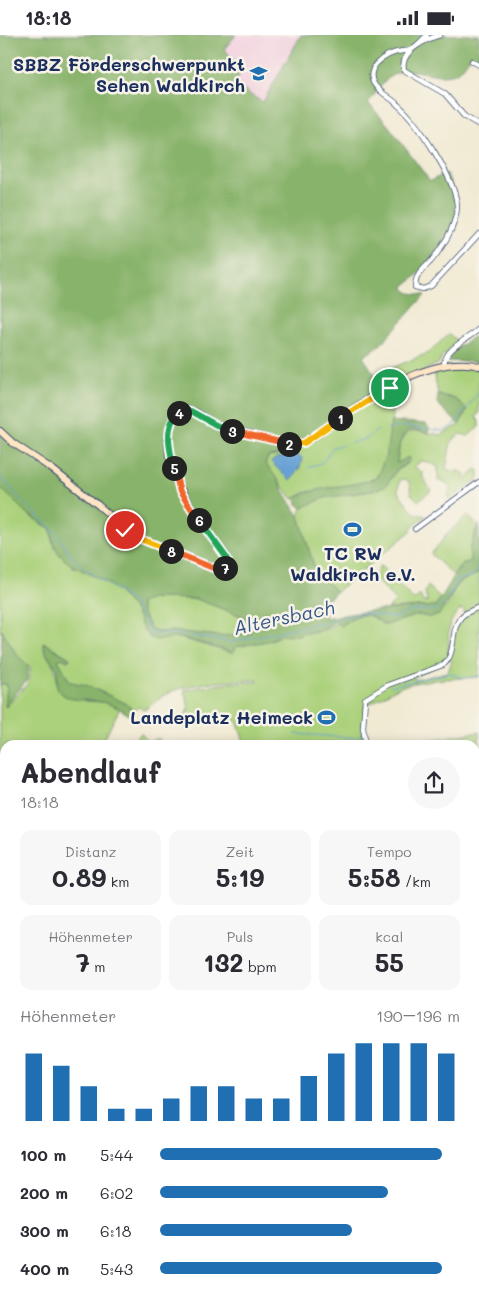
<!DOCTYPE html>
<html lang="de">
<meta charset="utf-8">
<style>
:root{--surface:#fff;--page:#f7f7f7;--text:#2b2b33;--muted:#7c7c81;--accent:#1f6fb2}
body{margin:0;font-family:Mali,sans-serif;background:var(--page);color:var(--text);height:100vh;display:flex;flex-direction:column;font-size:19px;white-space:nowrap}
*{box-sizing:border-box;margin:0}
p{font-size:16px;color:var(--muted)}
.icon{flex:none;width:28px;height:28px;fill:none;stroke:currentColor;stroke-width:2;stroke-linecap:round;stroke-linejoin:round}
.map{position:relative;flex:1;overflow:hidden}
.sheet{position:absolute;left:0px;top:705px;width:480px;height:555px;display:flex;flex-direction:column;background:var(--surface);border-radius:15px 15px 0 0;box-shadow:0 2px 12px #0003}
.sheet>*{flex:none}
.pin{position:absolute;display:grid;place-items:center;width:42px;height:42px;color:#fff;margin:-21px;border:2px solid #fff;border-radius:50%;box-shadow:0 1px 5px #0007}
.km{position:absolute;width:25px;height:25px;margin:-12px;border-radius:50%;background:#222;color:#fff;font-size:14px;line-height:25px;text-align:center}
.round{display:grid;place-items:center;flex:none;width:52px;height:52px;border-radius:26px;background:var(--page)}
.head{display:flex;align-items:center;justify-content:space-between;height:85px;padding:0 20px}
h1{font-size:28px;font-weight:800;line-height:38px}
.figures{display:grid;grid-template-columns:repeat(3,1fr);gap:8px;height:85px;padding:5px 20px}
.figures div{display:grid;align-content:center;border-radius:12px;background:var(--page);text-align:center}
.figures b{font-size:25px;font-weight:800}
.figures small{font-size:14px;font-weight:400}
.figures p{font-size:14px}
.chart{height:140px;padding:10px 20px}
.chart p{display:flex;justify-content:space-between}
.chart svg{width:100%;height:90px;margin-top:5px;stroke:var(--accent);stroke-width:6}
ul{padding:0 20px;list-style:none;font-size:16px}
li{display:grid;grid-template-columns:80px 60px 1fr;align-items:center;height:38px}
li i{height:12px;border-radius:6px;background:var(--accent)}
.status{display:flex;justify-content:space-between;align-items:center;height:35px;padding:0 25px;background:var(--surface);direction:ltr}
.status svg{height:14px;fill:currentColor}
.map>svg:first-child{display:block}
.built{fill:#f3cfdf}
.green{fill:#abd17b;stroke:#63806c;fill-rule:evenodd}
.forest{fill:#88b36b;stroke:#527164;fill-rule:evenodd}
.water{fill:#649fd4;stroke:#406799}
.lines{fill:none;stroke-linecap:round;stroke-linejoin:round}
.stream{stroke:#649fd4;stroke-width:1}
.street-casing{stroke:#3b4b70;stroke-width:6}
.secondary-casing{stroke:#3b4b70;stroke-width:8}
.street{stroke:#fff;stroke-width:4.5}
.secondary{stroke:#fde5c5;stroke-width:6}
.split-1-casing{stroke:#fff;stroke-width:10}
.split-2-casing{stroke:#fff;stroke-width:10}
.split-3-casing{stroke:#fff;stroke-width:10}
.split-4-casing{stroke:#fff;stroke-width:10}
.split-5-casing{stroke:#fff;stroke-width:10}
.split-6-casing{stroke:#fff;stroke-width:10}
.split-7-casing{stroke:#fff;stroke-width:10}
.split-8-casing{stroke:#fff;stroke-width:10}
.split-9-casing{stroke:#fff;stroke-width:10}
.split-1{stroke:#f5b400;stroke-width:6}
.split-2{stroke:#f5b400;stroke-width:6}
.split-3{stroke:#f0652b;stroke-width:6}
.split-4{stroke:#22a559;stroke-width:6}
.split-5{stroke:#22a559;stroke-width:6}
.split-6{stroke:#f0652b;stroke-width:6}
.split-7{stroke:#22a559;stroke-width:6}
.split-8{stroke:#f0652b;stroke-width:6}
.split-9{stroke:#f5b400;stroke-width:6}
.labels{text-anchor:middle;dominant-baseline:central;stroke-width:5;stroke-linejoin:round;paint-order:stroke}
.poi-label{font-size:18px;font-weight:bold;fill:#1b2f5e;stroke:#f7f3e8;text-anchor:end}
.water-label{font-size:19px;font-style:italic;fill:#355687;stroke:#f7f3e8}
</style>
<div class="status"><b>18:18</b><svg viewBox="0 0 49 12"><path d="M0 12V9h3v3zM5 12V6h3v6zM10 12V3h3v9zM15 12V0h3v12zM26 1h20v11H26zM47 4h2v5h-2z"/></svg></div>
<div class="map">
<svg width="479" height="1260" viewBox="0 0 479 1260">
<rect width="100%" height="100%" fill="#f7f3e8"/>
<filter id="ink" filterUnits="userSpaceOnUse"><feTurbulence type="fractalNoise" baseFrequency=".02" numOctaves="2"/><feDisplacementMap in="SourceGraphic" scale="10" xChannelSelector="R" yChannelSelector="G"/><feConvolveMatrix kernelMatrix="1 2 1 2 8 2 1 2 1" color-interpolation-filters="sRGB"/></filter>
<filter id="wash" filterUnits="userSpaceOnUse"><feTurbulence type="fractalNoise" baseFrequency=".0096" numOctaves="4" result="noise"/><feDisplacementMap in="SourceGraphic" scale="20" xChannelSelector="R" yChannelSelector="G"/><feGaussianBlur stdDeviation="1.12" result="paint"/><feColorMatrix in="noise" values="0 0 0 0 0 0 0 0 0 0 0 0 0 0 0 0 0 1.4 0 .05"/><feComposite in="paint" operator="in"/></filter>
<g filter="url(#wash)">
<rect width="100%" height="100%" fill="#f1ead3"/>
<!-- built -->
<path class="built" d="M236,0H301L263,67L252,62L236,46L224,14Z"/>
<!-- green -->
<path class="green" d="M449,299L459,308L443,320L439,328L390,353C395,380 390,420 376,443L360,449L306,457L293,464L265,430L268,422C299,418 303,410 326,392C342,381 359,371 376,360L375,340L428,318Z
M447,331L475,332L474,334L479,335V378L476,382L479,386V392L468,401L460,399L451,407L446,434L455,437L457,435L465,439L464,442L467,444L476,434L479,436V444L450,464L448,462L450,453L444,446H438V432L429,427L421,426L414,432L423,438L422,440L431,456L418,466L411,459L409,447L404,444L399,445L398,457L414,478L426,481L411,493V496L336,557L314,532L299,481L302,473L324,463L371,456L385,452L395,437L408,428V422L397,429C401,390 408,394 441,400L459,390L467,375L450,362L438,360L434,335Z
M0,452L31,482L51,494L52,506L73,532L88,536L119,557L135,576L146,597L180,603L232,618L236,612C247,609 259,608 270,605C275,604 279,601 284,599C294,597 306,599 317,596C332,592 349,581 364,580C371,579 379,587 385,590L418,580L429,582L446,572L458,548L479,538V642C453,644 425,643 400,652C388,657 377,667 365,670L363,693L366,707L427,705L479,697V856L475,855V710H245L237,686C217,684 203,680 188,696L181,689L189,673L184,655L229,648L258,647V645C235,645 185,648 166,659C158,664 151,670 144,675L139,672L135,676L123,667L86,650L70,647L58,625L61,623L68,626L70,623L43,607C42,623 60,628 56,649L85,666L103,667L120,673L104,704L79,710H5V818L0,813V649H7L6,672L27,649L31,633L17,620L2,596L0,597ZM461,574L465,577L452,601L448,620C450,600 444,589 461,574ZM450,624L452,626L448,637L415,645L414,642Z
M468,480L477,491L470,513V527L463,528L453,540L431,519L449,497Z
M380,530L414,565L420,560L423,567H427L425,557L428,551L441,563L435,571L388,574L396,566L375,544Z
M155,563L196,564L258,587L249,599L220,601L173,596L160,597L150,593L142,578L140,567Z
M141,698L148,707L159,703L162,710H129Z
M475,857H479V951L475,954Z
M479,955V1212L475,1214V958Z
M0,1128L5,1131V1255H95V1260H0Z
M479,1251V1260H215L223,1255H475V1252Z"/>
<!-- forest -->
<path class="forest" d="M0,0H236L224,14L242,32L236,47L252,61L263,67L301,0H479V22H470C466,27 462,35 457,37C436,47 411,27 391,41C382,48 375,60 368,68L388,90L430,146L447,138C451,151 459,165 456,179C452,199 423,240 405,250L404,254L410,258L425,260L380,310L363,322L375,340L376,360C359,371 342,381 326,392C303,409 299,418 268,422L265,429L273,438L299,481L314,532L336,557L324,568L327,574L325,583L369,576L435,571C446,558 452,542 463,528L470,527V513L479,489V538L458,548L439,580L429,582L418,580L385,590C379,587 373,581 367,580C359,578 346,586 341,591L334,587L318,596H304L299,600H282L267,606L236,612L232,618C217,612 196,607 180,603C170,601 161,608 151,603C142,599 140,583 134,575C129,568 122,560 116,555C91,533 53,535 51,494L25,477L0,452ZM155,563L196,564L258,587L249,599L220,601L173,596L160,597L150,593L142,578L140,568Z
M476,300L479,309V335L474,334L477,327L449,326L447,321L450,318Z
M438,360L456,364L467,375L459,390L437,368Z
M391,386L426,389L429,393L428,398C424,397 419,395 415,395C399,393 398,418 397,428L409,422L411,424L395,437L385,452L371,456L324,463L302,473L297,469L296,463C320,449 350,453 376,443L386,421Z
M2,595L17,620L29,632L26,646L5,672L7,649H0Z
M43,607L70,624L68,626L61,623L58,625L70,647L86,650L123,667L135,676L130,681C121,674 112,669 101,667C84,663 67,669 57,653V634L46,618Z
M0,813L5,818V1131L0,1128Z
M95,1255H223L215,1260H95Z"/>
<!-- water -->
<path class="water" d="M298,420L302,423L300,432L290,446L271,427L278,423Z"/>
<g class="lines">
<!-- stream -->
<path class="stream" d="M388,394L403,391L444,396L453,391L479,357
M351,408L366,404L378,395
M308,433L323,427L333,412L343,410
M0,441L21,465L54,496L73,523L88,536L131,565L151,598L178,599L232,607L363,578L395,583L409,576L436,575L450,560L457,545L473,541L478,532L479,511
M390,651L449,638L464,643L479,641
M295,699L358,703L361,702V697
M361,703L362,710
M0,1242L5,1253
M5,1255L8,1260"/>
</g>
</g>
<g filter="url(#ink)">
<g class="lines">
<defs>
<path id="street" d="M427,0C422,5 416,12 410,15C408,16 405,16 403,16C393,17 383,22 376,29C372,34 370,41 373,47C377,57 391,62 398,70C418,87 455,144 457,170C457,190 444,210 432,225C424,234 415,239 415,252L423,254L431,251L479,199
M440,0C426,4 399,17 404,35L445,59L464,81L479,90
M472,26L479,30
M444,330C444,314 468,304 479,294
M415,494L479,447
M366,710L363,693L365,664L388,650L443,630C458,617 449,596 461,582C466,577 473,575 479,572
M475,956L479,953
M406,1255V1260
M228,1260L235,1255"/>
<path id="secondary" d="M0,396L13,408L52,434L98,470L133,501L218,535L227,532V522C202,489 154,432 172,387C175,380 181,374 190,375C199,377 208,386 216,390C227,395 238,396 249,399C271,403 290,416 311,404C351,374 427,317 479,331"/>
</defs>
<!-- street casing -->
<use href="#street" class="street-casing"/>
<!-- secondary casing -->
<use href="#secondary" class="secondary-casing"/>
<!-- street -->
<use href="#street" class="street"/>
<!-- secondary -->
<use href="#secondary" class="secondary"/>
</g>
</g>
<g class="lines" filter="url(#ink)">
<defs>
<path id="split-1" d="M340,383L390,353"/>
<path id="split-2" d="M289,409L304,408L340,383"/>
<path id="split-3" d="M232,396L289,409"/>
<path id="split-4" d="M179,378L191,376L216,390L232,396"/>
<path id="split-5" d="M174,433C170,417 163,390 179,378"/>
<path id="split-6" d="M174,433L180,457L199,485"/>
<path id="split-7" d="M199,485L226,522L228,527L225,533"/>
<path id="split-8" d="M171,516L218,535L225,533"/>
<path id="split-9" d="M125,495L133,501L171,516"/>
</defs>
<!-- split-1 casing -->
<use href="#split-1" class="split-1-casing"/>
<!-- split-2 casing -->
<use href="#split-2" class="split-2-casing"/>
<!-- split-3 casing -->
<use href="#split-3" class="split-3-casing"/>
<!-- split-4 casing -->
<use href="#split-4" class="split-4-casing"/>
<!-- split-5 casing -->
<use href="#split-5" class="split-5-casing"/>
<!-- split-6 casing -->
<use href="#split-6" class="split-6-casing"/>
<!-- split-7 casing -->
<use href="#split-7" class="split-7-casing"/>
<!-- split-8 casing -->
<use href="#split-8" class="split-8-casing"/>
<!-- split-9 casing -->
<use href="#split-9" class="split-9-casing"/>
<!-- split-1 -->
<use href="#split-1" class="split-1"/>
<!-- split-2 -->
<use href="#split-2" class="split-2"/>
<!-- split-3 -->
<use href="#split-3" class="split-3"/>
<!-- split-4 -->
<use href="#split-4" class="split-4"/>
<!-- split-5 -->
<use href="#split-5" class="split-5"/>
<!-- split-6 -->
<use href="#split-6" class="split-6"/>
<!-- split-7 -->
<use href="#split-7" class="split-7"/>
<!-- split-8 -->
<use href="#split-8" class="split-8"/>
<!-- split-9 -->
<use href="#split-9" class="split-9"/>
</g>
<!-- icons -->
<defs>
<symbol id="school-bare" viewBox="-9 -9 18 18"><path d="M0-5L7-2L0 1L-7-2ZM-4 1L0 2.5L4 1V4Q0 6-4 4Z" fill="#1f6fb2" stroke="#f7f3e8" stroke-width="2.5" paint-order="stroke"/></symbol>
<symbol id="stadium-bare" viewBox="-9 -9 18 18"><path d="M0-5a6.5 5 0 1 0 0 10a6.5 5 0 1 0 0-10ZM-3.5-1.8h7v3.6h-7Z" fill="#1f6fb2" stroke="#f7f3e8" stroke-width="2.5" paint-order="stroke"/></symbol>
</defs>
<g fill-rule="evenodd">
<use href="#school-bare" x="246" y="26" width="25" height="25"/>
<use href="#stadium-bare" x="340" y="482" width="25" height="25"/>
<use href="#stadium-bare" x="314" y="670" width="25" height="25"/>
</g>
<g class="labels">
<!-- poi labels -->
<g class="poi-label">
<text x="245" y="29">SBBZ Förderschwerpunkt<tspan x="245" dy="21">Sehen Waldkirch</tspan></text>
<text x="353" y="518" text-anchor="middle">TC RW<tspan x="353" dy="21">Waldkirch e.V.</tspan></text>
<text x="313" y="682">Landeplatz Heimeck</text>
</g>
<!-- water labels -->
<g class="water-label">
<text transform="translate(284 582) rotate(-12)">Altersbach</text>
</g>
</g>
</svg>
<div class="pin" style="left:390px;top:353px;background:#1e9e55"><svg class="icon" aria-label="arrive" viewBox="0 0 24 24"><path d="M6 21V4h12l-3 4 3 4H6"/></svg></div>
<div class="pin" style="left:125px;top:495px;background:#d93025"><svg class="icon" aria-label="check" viewBox="0 0 24 24"><path d="M5 12l5 5 9-10"/></svg></div>
<b class="km" style="left:340px;top:383px">1</b>
<b class="km" style="left:289px;top:409px">2</b>
<b class="km" style="left:232px;top:396px">3</b>
<b class="km" style="left:179px;top:378px">4</b>
<b class="km" style="left:174px;top:433px">5</b>
<b class="km" style="left:199px;top:485px">6</b>
<b class="km" style="left:225px;top:533px">7</b>
<b class="km" style="left:171px;top:516px">8</b>
<section class="sheet">
<div class="head"><div><h1>Abendlauf</h1><p>18:18</p></div><a class="round"><svg class="icon" aria-label="share" viewBox="0 0 24 24"><path d="M12 15V3M7 8l5-5 5 5M5 13v7h14v-7"/></svg></a></div>
<div class="figures">
<div><p>Distanz</p><b>0.89<small> km</small></b></div>
<div><p>Zeit</p><b>5:19</b></div>
<div><p>Tempo</p><b>5:58<small> /km</small></b></div>
</div>
<div class="figures">
<div><p>Höhenmeter</p><b>7<small> m</small></b></div>
<div><p>Puls</p><b>132<small> bpm</small></b></div>
<div><p>kcal</p><b>55</b></div>
</div>
<div class="chart"><p><span>Höhenmeter</span>190–196 m</p>
<svg viewBox="0 0 160 44" preserveAspectRatio="none"><path d="M5 44V11M15 44V17M25 44V27M35 44V38M45 44V38M55 44V33M65 44V27M75 44V27M85 44V33M95 44V33M105 44V22M115 44V11M125 44V6M135 44V6M145 44V6M155 44V11"/></svg>
</div>
<ul>
<li><b>100 m</b>5:44<i style="width:94%"></i></li>
<li><b>200 m</b>6:02<i style="width:76%"></i></li>
<li><b>300 m</b>6:18<i style="width:64%"></i></li>
<li><b>400 m</b>5:43<i style="width:94%"></i></li>
</ul>
</section>
</div>
